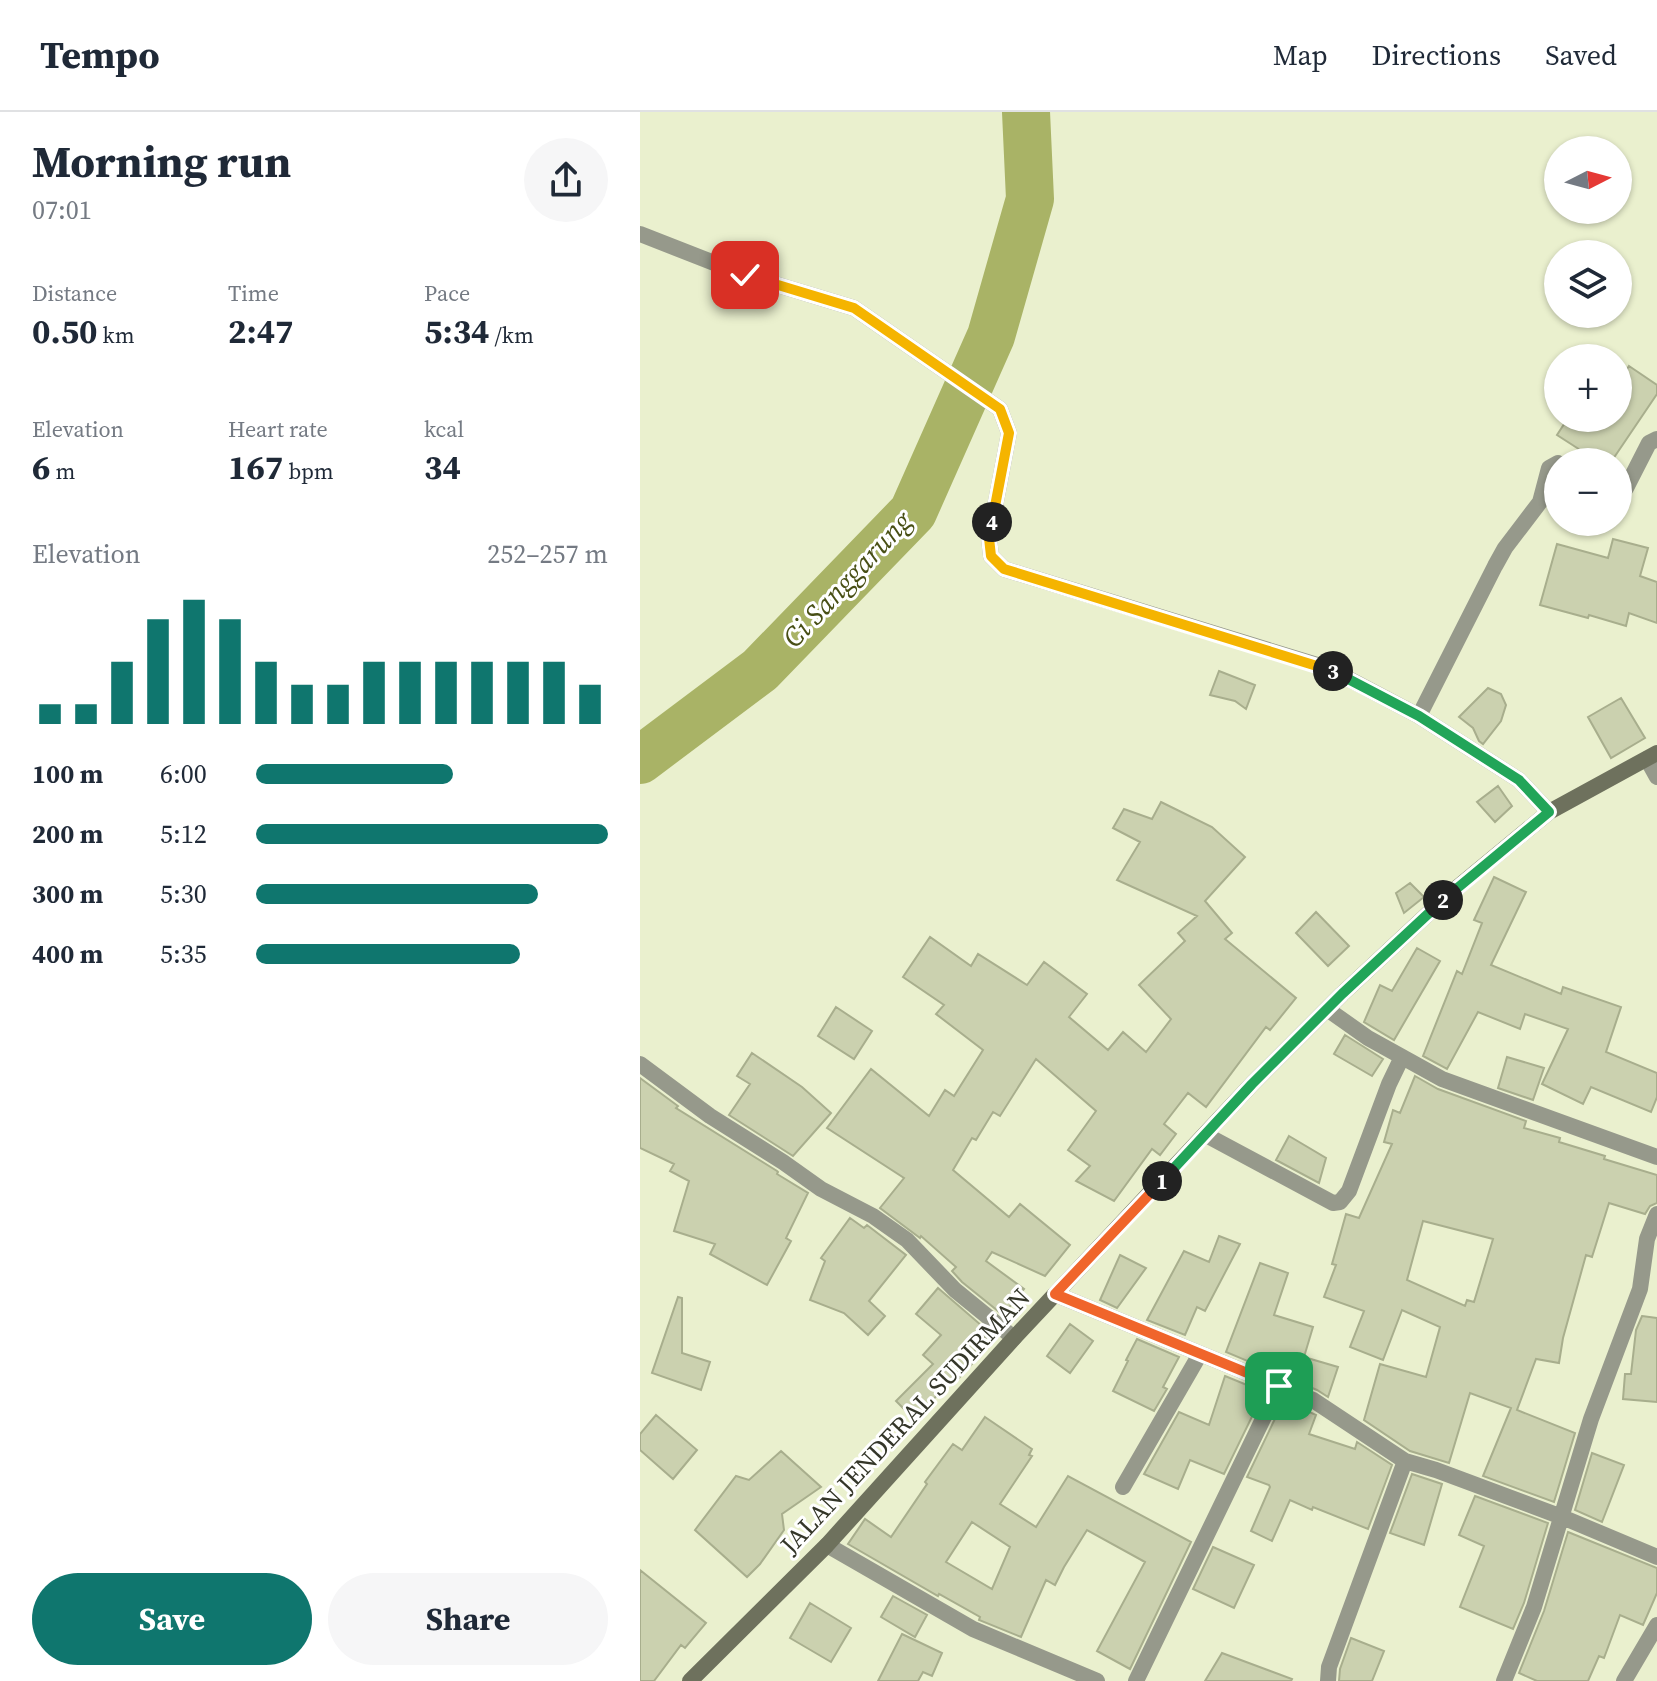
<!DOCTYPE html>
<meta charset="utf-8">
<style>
:root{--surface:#fff;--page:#f6f6f7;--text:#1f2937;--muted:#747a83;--line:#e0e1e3;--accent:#0f766e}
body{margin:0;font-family:"Source Serif 4",serif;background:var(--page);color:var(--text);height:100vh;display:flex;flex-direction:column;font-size:30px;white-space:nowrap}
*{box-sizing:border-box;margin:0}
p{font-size:26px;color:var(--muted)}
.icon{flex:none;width:44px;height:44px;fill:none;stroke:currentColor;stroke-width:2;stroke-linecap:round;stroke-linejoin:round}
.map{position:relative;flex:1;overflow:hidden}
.sheet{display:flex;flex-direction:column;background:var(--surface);width:640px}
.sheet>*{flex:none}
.needle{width:52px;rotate:84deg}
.controls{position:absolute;left:904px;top:24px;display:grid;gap:16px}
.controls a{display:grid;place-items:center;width:88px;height:88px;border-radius:50%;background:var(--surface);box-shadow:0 2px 6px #0004;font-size:40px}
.pin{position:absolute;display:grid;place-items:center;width:68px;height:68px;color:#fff;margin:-34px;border-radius:16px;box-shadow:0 4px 12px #0006}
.km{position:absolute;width:40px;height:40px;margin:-20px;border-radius:50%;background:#222;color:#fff;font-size:22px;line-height:40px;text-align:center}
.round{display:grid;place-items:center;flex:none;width:84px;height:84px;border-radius:42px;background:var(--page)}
.overview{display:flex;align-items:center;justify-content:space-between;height:136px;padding:0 32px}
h1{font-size:44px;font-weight:700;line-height:60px}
.metrics{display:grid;grid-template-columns:repeat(3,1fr);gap:12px;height:136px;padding:8px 32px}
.metrics div{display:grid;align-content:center}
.metrics b{font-size:34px;font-weight:700}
.metrics small{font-size:22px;font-weight:400}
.metrics p{font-size:22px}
.chart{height:224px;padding:16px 32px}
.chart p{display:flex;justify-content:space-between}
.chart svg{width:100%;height:144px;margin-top:8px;stroke:var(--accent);stroke-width:6}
.primary-button{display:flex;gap:16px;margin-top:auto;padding:16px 32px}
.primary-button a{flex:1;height:92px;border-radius:48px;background:var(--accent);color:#fff;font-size:32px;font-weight:700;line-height:92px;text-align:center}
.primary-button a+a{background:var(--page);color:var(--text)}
ul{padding:0 32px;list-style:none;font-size:26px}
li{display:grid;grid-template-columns:128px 96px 1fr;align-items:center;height:60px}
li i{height:20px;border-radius:10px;background:var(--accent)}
header{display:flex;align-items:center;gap:48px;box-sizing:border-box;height:112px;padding:0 40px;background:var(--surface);border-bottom:2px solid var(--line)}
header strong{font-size:38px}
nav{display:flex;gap:44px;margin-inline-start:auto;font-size:28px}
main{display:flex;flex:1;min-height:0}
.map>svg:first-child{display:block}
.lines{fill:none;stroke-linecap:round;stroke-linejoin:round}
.river{stroke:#a9b366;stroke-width:48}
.building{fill:#cbd1af;stroke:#a8ae8d;stroke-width:2;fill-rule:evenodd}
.minor{stroke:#96998b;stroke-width:16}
.secondary{stroke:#6e715d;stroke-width:16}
.split-1-casing{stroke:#fff;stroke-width:16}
.split-2-casing{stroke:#fff;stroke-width:16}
.split-3-casing{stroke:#fff;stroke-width:16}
.split-4-casing{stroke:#fff;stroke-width:16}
.split-5-casing{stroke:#fff;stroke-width:16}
.split-1{stroke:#f0652b;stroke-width:10}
.split-2{stroke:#22a559;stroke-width:10}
.split-3{stroke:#22a559;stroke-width:10}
.split-4{stroke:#f5b400;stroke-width:10}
.split-5{stroke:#f5b400;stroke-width:10}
.labels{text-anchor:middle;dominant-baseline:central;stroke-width:6;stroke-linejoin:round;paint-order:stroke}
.street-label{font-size:26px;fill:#343629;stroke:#fff}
.water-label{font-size:28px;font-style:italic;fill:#484f15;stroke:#fff}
</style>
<header>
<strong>Tempo</strong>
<nav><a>Map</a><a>Directions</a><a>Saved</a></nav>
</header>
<main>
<section class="sheet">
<div class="overview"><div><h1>Morning run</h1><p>07:01</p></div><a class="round"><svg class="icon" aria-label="share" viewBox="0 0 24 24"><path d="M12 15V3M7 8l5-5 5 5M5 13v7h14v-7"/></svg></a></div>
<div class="metrics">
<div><p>Distance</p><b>0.50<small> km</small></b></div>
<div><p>Time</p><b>2:47</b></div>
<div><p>Pace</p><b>5:34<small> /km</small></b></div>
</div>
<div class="metrics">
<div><p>Elevation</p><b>6<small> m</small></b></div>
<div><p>Heart rate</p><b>167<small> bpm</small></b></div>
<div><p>kcal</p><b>34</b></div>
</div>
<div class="chart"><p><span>Elevation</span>252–257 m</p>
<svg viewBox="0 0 160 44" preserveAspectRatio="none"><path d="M5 44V38M15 44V38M25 44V25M35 44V12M45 44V6M55 44V12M65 44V25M75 44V32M85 44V32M95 44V25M105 44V25M115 44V25M125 44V25M135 44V25M145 44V25M155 44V32"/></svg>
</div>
<ul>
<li><b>100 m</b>6:00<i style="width:56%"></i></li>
<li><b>200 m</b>5:12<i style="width:100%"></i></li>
<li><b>300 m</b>5:30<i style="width:80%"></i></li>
<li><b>400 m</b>5:35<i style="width:75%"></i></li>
</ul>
<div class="primary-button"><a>Save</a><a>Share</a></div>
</section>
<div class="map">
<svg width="1017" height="1569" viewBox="0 0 1017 1569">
<rect width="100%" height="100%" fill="#eaf0ce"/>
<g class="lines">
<!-- river -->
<path class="river" d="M0,648L120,558L273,400L351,224L390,87L386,0"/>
</g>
<!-- building -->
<path class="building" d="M989,254L1017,273V282L971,350H959L917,323L928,306H978V271Z
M973,427L1008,436L1000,464L1017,470V511L989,501L986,514L949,503L948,506L900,493L917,432L968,446Z
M579,559L615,573L606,597L595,589L570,583Z
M848,576L861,582L866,593L861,609L843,632L839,629L833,616L819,605Z
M981,586L1005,626L971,646L948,605Z
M858,674L872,694L855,710L837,690Z
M521,690L572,715L605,745L565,789L592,821L585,827L656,886L630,918L626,915L566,995L548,981L524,1012L536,1022L520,1043L512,1037L474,1089L436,1069L450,1054L428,1038L456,999L396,947L360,1004L353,1000L336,1028L332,1026L313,1058L369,1105L380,1092L430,1133L405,1164L352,1140L346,1149L384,1177L363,1203L322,1170L312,1159L316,1155L281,1124L280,1126L240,1096L264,1066L187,1016L231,957L289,1004L305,978L314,984L343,938L296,902L304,893L263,865L290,825L331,854L338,842L387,873L404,850L447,882L429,905L468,938L483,920L506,940L531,907L499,873L545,829L538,821L557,804L477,768L500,730L473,716L484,697L512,707Z
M854,765L886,780L851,853L921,882L923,875L981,895L966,940L1017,961V985L1011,1000L951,975L943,992L902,972L928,917L885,902L880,917L838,900L807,957L783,944L817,859L822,862L842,811L834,808Z
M770,771L784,785L764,801L756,781Z
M676,800L709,834L688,854L656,821Z
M777,836L800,849L754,928L724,910L740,873L752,879Z
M196,895L232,919L214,947L178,924Z
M705,923L743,947L732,964L694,942Z
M112,941L162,975L191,1001L153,1044L89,1003L110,972L97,964Z
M867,945L904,956L893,988L858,976Z
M775,964L798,977L886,1009L884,1016L920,1026L919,1030L965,1044L964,1047L1017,1063V1091L1010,1094L1005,1102L969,1091L952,1145L946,1143L923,1226L919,1251L896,1247L877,1298L935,1321L914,1390L843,1364L871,1296L830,1281L809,1351L770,1339L724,1308L740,1252L786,1265L800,1215L762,1198L743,1248L710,1235L724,1199L684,1185L696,1153L692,1152L706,1102L719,1106L752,1032L744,1030L753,998L760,1001ZM783,1109L853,1127L834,1190L827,1188L825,1194L767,1168Z
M0,966L38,994L36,996L137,1059L138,1060L137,1062L168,1081L146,1126L151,1129L127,1173L70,1142L75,1132L34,1119L49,1069L30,1059L34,1052L0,1036Z
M649,1024L686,1046L679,1071L636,1048Z
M210,1106L224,1116L227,1113L266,1143L229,1189L245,1204L228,1223L204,1201L170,1188L185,1149L181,1146Z
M579,1124L600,1132L565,1199L557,1195L545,1223L507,1208L544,1139L569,1150Z
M480,1143L506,1156L477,1196L460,1188Z
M620,1151L648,1161L634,1203L673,1215L664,1245L698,1255L688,1285L677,1278L586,1240Z
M298,1176L349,1220L344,1225L346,1226L331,1243L332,1252L318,1267H313L274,1307L256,1289L293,1252L283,1243L301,1223L276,1202Z
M38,1185L42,1186V1241L70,1250L61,1278L12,1261Z
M1002,1204L1017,1206V1290L983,1287L985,1262H991L996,1218Z
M430,1212L453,1229L430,1261L407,1244Z
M497,1227L539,1245L523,1275L527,1277L514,1299L473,1279L488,1249L486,1248Z
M585,1264L624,1280L584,1362L550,1348L538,1377L504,1362L539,1300L569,1313Z
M644,1288L676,1303L669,1322L715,1337L717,1330L752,1353L728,1417L673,1395L672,1398L650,1388L632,1429L611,1419L630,1375L629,1373L607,1365Z
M16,1303L57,1338L33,1367L0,1338V1322Z
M345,1305L392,1337L389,1343L392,1344L360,1392L396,1415L428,1364L551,1430L490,1557L457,1539L505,1450L447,1418L424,1455L415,1473L406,1468L381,1525L339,1508L340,1505L299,1482L298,1484L208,1432L225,1407L251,1425L287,1372L285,1370L313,1332L322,1338ZM332,1410L370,1435L352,1477L306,1450Z
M141,1339L181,1375L142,1402L144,1418L120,1452L107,1465L55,1418L96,1364L109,1368Z
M952,1341L984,1353L962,1410L935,1398Z
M772,1362L802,1372L784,1433L750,1421Z
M835,1384L908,1411L884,1491L873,1517L820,1495L844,1434L819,1423Z
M928,1420L1017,1456V1481L1003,1513L980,1503L964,1546L959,1544L948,1569H897L879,1561L904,1499Z
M573,1435L614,1453L594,1496L553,1477Z
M0,1458L66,1511L45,1536L41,1533L14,1569H0Z
M253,1484L287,1503L275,1525L241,1505Z
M170,1491L211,1516L191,1550L150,1526Z
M262,1522L302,1541L292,1564L283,1560L278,1569H238Z
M711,1526L744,1539L732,1569H699L700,1557Z
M582,1541L652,1567L651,1569H565Z"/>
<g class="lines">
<!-- minor -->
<path class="minor" d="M0,122L105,163L214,196L360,297L369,321L349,426L351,444L364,457L690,557L779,604L879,668L909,700
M978,377L986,376L1009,331L1017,327
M779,604L855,454L865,436L900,390L909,356L918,351
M1007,647L1017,665
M687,897L728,926L802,967L1017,1045
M0,952L70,1004L143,1050L181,1077L233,1104L267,1128L315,1178L374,1226
M566,1023L693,1091L700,1090L709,1079L749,972L762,945
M415,1182L673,1288L765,1349L796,1358L922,1405L1017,1445
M483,1375L560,1242
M187,1433L333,1517L457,1569
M496,1569L639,1274
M688,1569L689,1555L765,1349
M864,1569L894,1495L951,1307L1000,1177L1007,1127L1017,1102
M984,1569L1017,1513"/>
<!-- secondary -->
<path class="secondary" d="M50,1569L187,1433L374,1226L612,972L702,882L806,785L909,700L1017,641"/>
</g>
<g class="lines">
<defs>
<path id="split-1" d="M522,1069L415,1182L639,1274"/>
<path id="split-2" d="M522,1069L612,972L702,882L803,788"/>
<path id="split-3" d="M693,559L779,604L879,668L909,700L803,788"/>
<path id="split-4" d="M352,410L349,426L351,444L364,457L693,559"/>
<path id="split-5" d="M105,163L214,196L360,297L369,321L352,410"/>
</defs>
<!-- split-1 casing -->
<use href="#split-1" class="split-1-casing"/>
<!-- split-2 casing -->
<use href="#split-2" class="split-2-casing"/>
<!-- split-3 casing -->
<use href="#split-3" class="split-3-casing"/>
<!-- split-4 casing -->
<use href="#split-4" class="split-4-casing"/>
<!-- split-5 casing -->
<use href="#split-5" class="split-5-casing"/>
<!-- split-1 -->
<use href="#split-1" class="split-1"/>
<!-- split-2 -->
<use href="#split-2" class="split-2"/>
<!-- split-3 -->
<use href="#split-3" class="split-3"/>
<!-- split-4 -->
<use href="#split-4" class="split-4"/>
<!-- split-5 -->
<use href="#split-5" class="split-5"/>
</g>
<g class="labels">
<!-- street labels -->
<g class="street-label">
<text transform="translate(265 1309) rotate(-47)">JALAN JENDERAL SUDIRMAN</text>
</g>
<!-- water labels -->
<g class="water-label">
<text transform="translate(207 467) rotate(-47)">Ci Sanggarung</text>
</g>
</g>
</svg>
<div class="controls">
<a><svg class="needle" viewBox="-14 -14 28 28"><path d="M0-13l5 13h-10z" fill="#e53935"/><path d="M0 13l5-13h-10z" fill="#747a83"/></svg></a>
<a><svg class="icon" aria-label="layers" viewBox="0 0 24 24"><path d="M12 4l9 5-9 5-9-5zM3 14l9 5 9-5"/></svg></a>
<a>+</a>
<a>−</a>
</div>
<div class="pin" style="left:639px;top:1274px;background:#1e9e55"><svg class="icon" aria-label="arrive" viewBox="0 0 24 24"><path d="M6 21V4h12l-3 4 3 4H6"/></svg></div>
<div class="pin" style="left:105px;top:163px;background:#d93025"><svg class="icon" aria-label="check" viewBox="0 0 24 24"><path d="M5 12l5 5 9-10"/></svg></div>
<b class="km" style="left:522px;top:1069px">1</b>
<b class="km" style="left:803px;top:788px">2</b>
<b class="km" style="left:693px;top:559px">3</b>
<b class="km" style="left:352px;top:410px">4</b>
</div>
</main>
